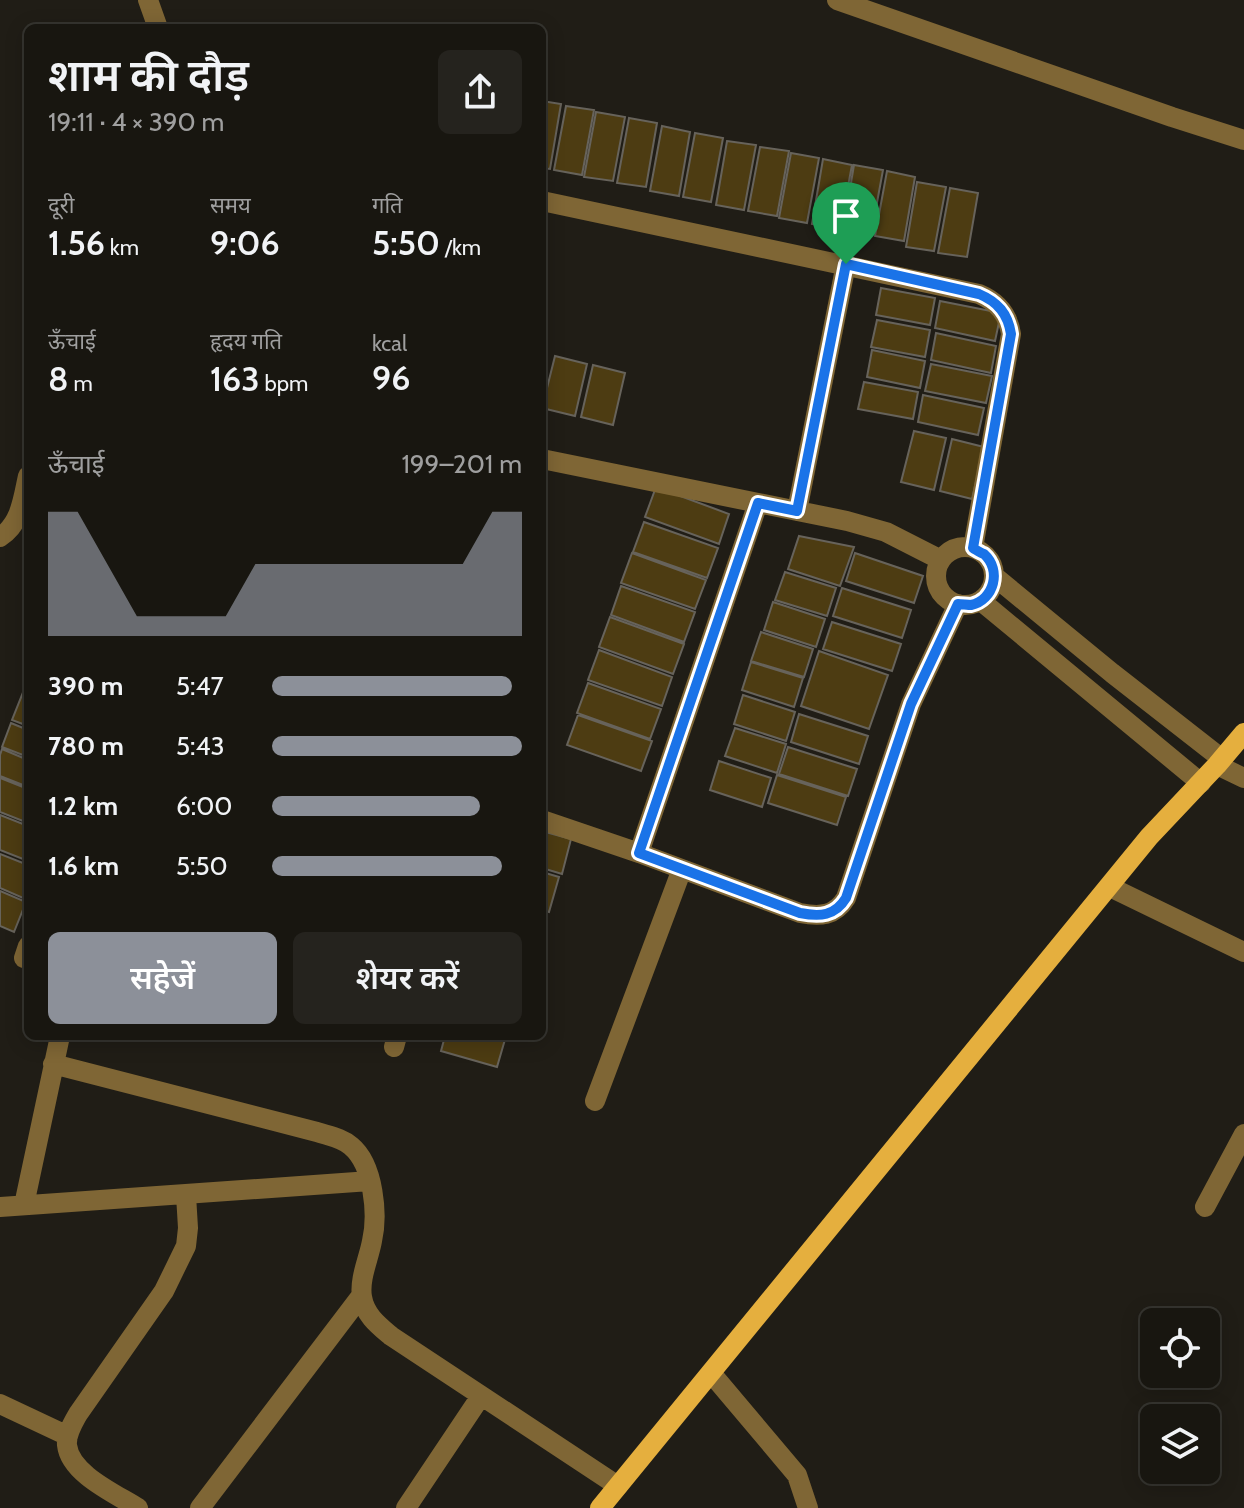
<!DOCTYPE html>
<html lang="hi">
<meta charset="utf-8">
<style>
:root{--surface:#181610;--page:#25231e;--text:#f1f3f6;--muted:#9f9f9f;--line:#363530;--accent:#8c9099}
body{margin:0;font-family:Cabin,"Noto Sans Devanagari",sans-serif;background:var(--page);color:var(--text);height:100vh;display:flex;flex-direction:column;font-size:30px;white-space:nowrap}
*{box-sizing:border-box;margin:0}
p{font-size:26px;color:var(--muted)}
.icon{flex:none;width:44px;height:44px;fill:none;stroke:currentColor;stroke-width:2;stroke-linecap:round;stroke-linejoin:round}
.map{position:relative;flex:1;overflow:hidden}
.panel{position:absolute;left:24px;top:24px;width:522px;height:1016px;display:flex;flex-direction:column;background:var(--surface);border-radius:12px;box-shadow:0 4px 20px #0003,0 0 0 2px var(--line)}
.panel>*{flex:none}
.fabs{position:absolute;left:1140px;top:1308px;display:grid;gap:16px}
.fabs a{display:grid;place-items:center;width:80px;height:80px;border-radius:12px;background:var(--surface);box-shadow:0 4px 20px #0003,0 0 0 2px var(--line);font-size:40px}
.pin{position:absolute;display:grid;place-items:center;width:68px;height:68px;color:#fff;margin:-82px -34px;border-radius:50% 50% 50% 0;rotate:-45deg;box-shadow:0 0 8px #0007}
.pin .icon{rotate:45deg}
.round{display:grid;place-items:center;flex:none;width:84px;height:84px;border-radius:12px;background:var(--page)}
.head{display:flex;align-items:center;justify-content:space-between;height:136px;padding:0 24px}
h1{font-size:44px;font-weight:600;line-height:60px}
.stats{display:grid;grid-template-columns:repeat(3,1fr);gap:12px;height:136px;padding:8px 24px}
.stats div{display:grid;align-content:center}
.stats b{font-size:34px;font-weight:600}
.stats small{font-size:22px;font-weight:400}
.stats p{font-size:22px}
.chart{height:224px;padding:16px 24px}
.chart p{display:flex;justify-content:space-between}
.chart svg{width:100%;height:144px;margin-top:8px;fill:var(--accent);opacity:.7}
.action{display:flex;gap:16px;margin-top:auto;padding:16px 24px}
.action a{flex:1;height:92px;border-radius:12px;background:var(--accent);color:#fff;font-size:32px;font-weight:600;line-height:92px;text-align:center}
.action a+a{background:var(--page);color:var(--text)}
ul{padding:0 24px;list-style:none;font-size:26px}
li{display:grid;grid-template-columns:128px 96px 1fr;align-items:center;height:60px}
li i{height:20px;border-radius:10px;background:var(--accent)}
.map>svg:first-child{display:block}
.building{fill:#4d3c12;stroke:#67635b;stroke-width:2}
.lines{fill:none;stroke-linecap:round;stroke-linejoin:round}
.minor{stroke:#7f6635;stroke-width:20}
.major{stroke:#e5af3e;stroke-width:20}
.route-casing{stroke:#fff;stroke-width:16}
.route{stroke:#1a73e8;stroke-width:10}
</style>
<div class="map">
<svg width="1244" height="1508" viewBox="0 0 1244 1508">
<rect width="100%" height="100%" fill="#201d16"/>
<!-- building -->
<path class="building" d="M542,101L561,104L550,169L542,168Z
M566,106L594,110L582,175L554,170Z
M596,112L625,117L613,181L584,177Z
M629,118L657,123L646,187L617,183Z
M662,126L690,132L679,196L650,191Z
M695,133L723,138L711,202L683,197Z
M727,141L756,145L744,210L716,205Z
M760,147L789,151L777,216L748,211Z
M791,153L819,158L807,223L779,218Z
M823,159L852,165L840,229L812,224Z
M854,165L883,170L871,235L843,230Z
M887,171L915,177L904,241L875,236Z
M917,182L946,187L934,251L906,247Z
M950,188L978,193L967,257L938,253Z
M881,288L935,298L930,325L876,315Z
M940,301L1001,313L995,341L935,328Z
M877,320L930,330L925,357L871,347Z
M936,333L996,346L991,373L931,360Z
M872,350L925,361L920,388L867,377Z
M555,356L587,364L575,416L542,408Z
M931,364L992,376L986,403L925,391Z
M593,365L625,373L613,425L581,417Z
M864,382L918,392L913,419L858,409Z
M923,395L984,408L978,435L918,422Z
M914,431L946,438L934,490L901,482Z
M952,439L984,447L972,499L940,491Z
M656,487L729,514L719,544L645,517Z
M644,522L718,548L707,578L633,552Z
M799,536L854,547L840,586L788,569Z
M632,553L706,580L695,609L621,583Z
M855,553L923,576L914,603L846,581Z
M785,572L836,588L827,616L775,600Z
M621,586L695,612L684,642L611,615Z
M842,588L911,610L902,638L833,616Z
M773,602L825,619L816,647L764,630Z
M610,617L684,644L673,674L599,647Z
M832,622L901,644L892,671L823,649Z
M761,632L813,649L804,677L751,661Z
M599,650L672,677L662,706L588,680Z
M819,651L888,675L869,729L801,706Z
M751,662L803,678L794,707L742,690Z
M588,683L661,709L650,739L577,713Z
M24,690L28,692V726L12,720Z
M743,695L795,712L786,741L734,724Z
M799,714L868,736L859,764L791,742Z
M578,715L652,741L641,771L567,745Z
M11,723L28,730V757L2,747Z
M735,728L786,744L777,773L725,756Z
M788,747L857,769L848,796L779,774Z
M2,749L28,760V787L0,776V755Z
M719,761L771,778L762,807L710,790Z
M777,775L846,797L837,825L768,803Z
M0,778L28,789V823L0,812Z
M0,815L28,826V861L0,850Z
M542,831L571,839L562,874L542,868Z
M0,854L28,865V886L23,898L0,888Z
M542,872L559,877L549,912L542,910Z
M0,891L26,902L14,932L0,926Z
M445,1036H506L497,1067L441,1051Z"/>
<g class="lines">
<!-- minor -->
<path class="minor" d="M148,0L158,28
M837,0L1172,117L1244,140
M542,201L979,294C998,302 1008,314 1011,334L973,548
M542,459L847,521L886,532L941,560
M797,511L846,264
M0,537C21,524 23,498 28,476
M936 576a29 29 0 1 1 58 0a29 29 0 1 1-58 0Z
M994,576L1112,673L1222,759
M981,601L1201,783
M1217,765L1244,778
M542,820L639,853L800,913C820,917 835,916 846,898L911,704L958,604
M639,853L758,503
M1110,887L1244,952
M24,958L28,946
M394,1047L397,1036
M53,1064L317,1132C329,1136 342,1138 351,1146C374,1165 378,1215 372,1241C369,1258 359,1279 362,1297C365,1315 378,1325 391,1336L618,1486
M595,1101L682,869
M24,1205L60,1036
M0,1207L370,1181
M1205,1207L1244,1134
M711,1373L797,1475L808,1508
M0,1404L68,1436
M138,1508C116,1494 70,1474 67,1445C66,1434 73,1423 78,1414L164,1291L186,1246L188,1228L186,1195
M200,1508L361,1296
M406,1508L481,1396"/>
<!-- major -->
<path class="major" d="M600,1508L1149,837L1217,765L1244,733"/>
</g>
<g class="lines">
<defs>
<path id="route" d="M846,264L979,294C998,302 1008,314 1011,334L973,548C974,549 983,554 984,554C1002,570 994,600 971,605C968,605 961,604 958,604L911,704L846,898C835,916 820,917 800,913L639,853L758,503L797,511Z"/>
</defs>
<!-- route casing -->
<use href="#route" class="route-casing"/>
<!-- route -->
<use href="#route" class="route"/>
</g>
</svg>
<div class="fabs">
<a><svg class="icon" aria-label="locate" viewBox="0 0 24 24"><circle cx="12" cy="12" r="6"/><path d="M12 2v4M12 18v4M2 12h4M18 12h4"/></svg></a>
<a><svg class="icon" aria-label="layers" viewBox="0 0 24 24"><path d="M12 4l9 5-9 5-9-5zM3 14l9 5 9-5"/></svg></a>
</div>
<div class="pin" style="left:846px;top:264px;background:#1e9e55"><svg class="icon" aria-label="arrive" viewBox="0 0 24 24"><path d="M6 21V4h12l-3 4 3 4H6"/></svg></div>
<section class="panel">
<div class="head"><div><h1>शाम की दौड़</h1><p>19:11 · 4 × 390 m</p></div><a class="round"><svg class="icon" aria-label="share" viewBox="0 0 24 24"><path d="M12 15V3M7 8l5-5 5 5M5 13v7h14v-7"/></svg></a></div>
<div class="stats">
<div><p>दूरी</p><b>1.56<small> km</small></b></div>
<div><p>समय</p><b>9:06</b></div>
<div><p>गति</p><b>5:50<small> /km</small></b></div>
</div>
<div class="stats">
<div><p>ऊँचाई</p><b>8<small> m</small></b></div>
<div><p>हृदय गति</p><b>163<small> bpm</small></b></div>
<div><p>kcal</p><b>96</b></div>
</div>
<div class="chart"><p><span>ऊँचाई</span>199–201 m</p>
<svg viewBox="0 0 160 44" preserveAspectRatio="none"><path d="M0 44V6L10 6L20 22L30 38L40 38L50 38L60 38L70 22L80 22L90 22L100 22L110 22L120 22L130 22L140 22L150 6L160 6V44z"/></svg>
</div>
<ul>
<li><b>390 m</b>5:47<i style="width:96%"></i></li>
<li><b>780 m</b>5:43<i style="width:100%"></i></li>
<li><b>1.2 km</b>6:00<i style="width:83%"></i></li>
<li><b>1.6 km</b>5:50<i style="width:92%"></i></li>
</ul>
<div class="action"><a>सहेजें</a><a>शेयर करें</a></div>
</section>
</div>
